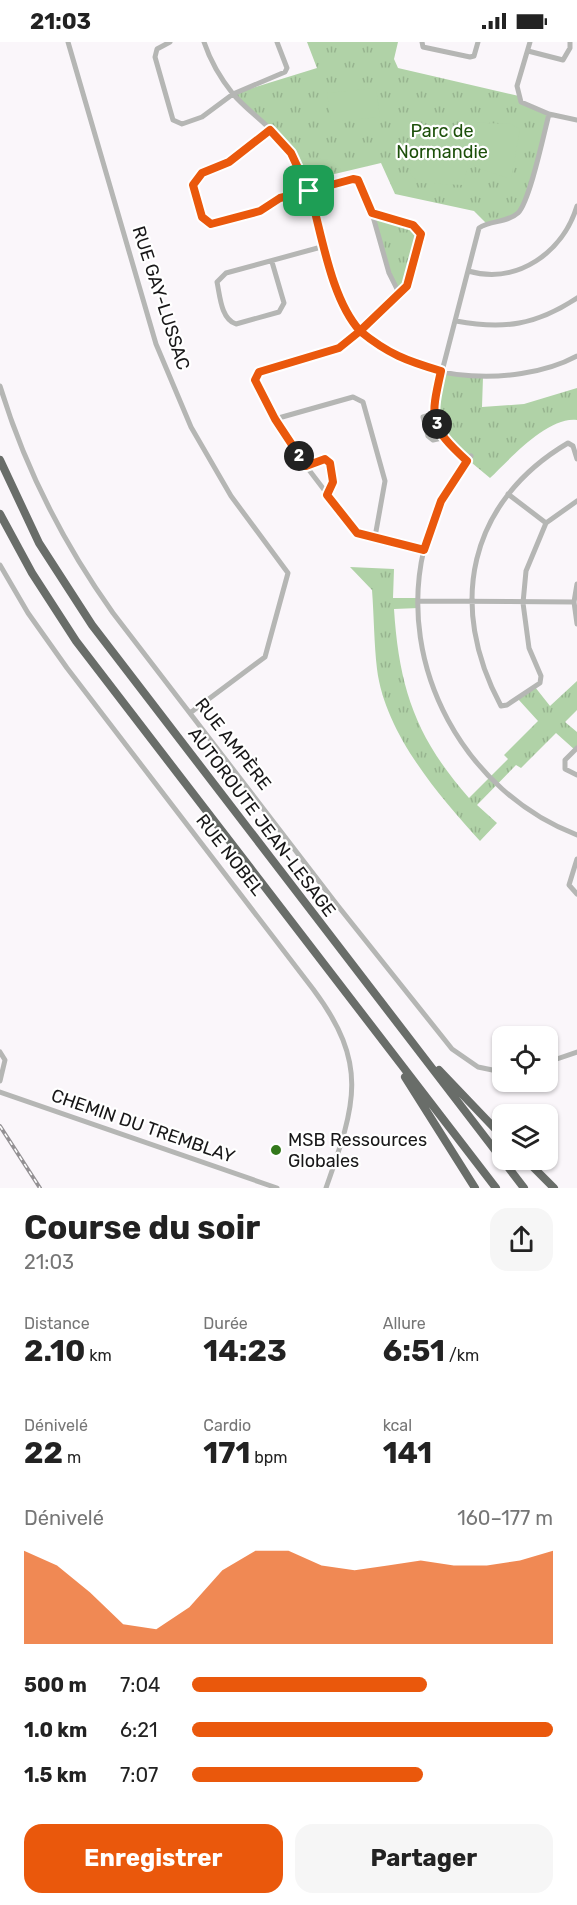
<!DOCTYPE html>
<html lang="fr">
<meta charset="utf-8">
<style>
:root{--surface:#fff;--page:#f6f6f6;--text:#222;--muted:#767676;--accent:#ea580c}
body{margin:0;font-family:Rubik,sans-serif;background:var(--page);color:var(--text);height:100vh;display:flex;flex-direction:column;font-size:22px;white-space:nowrap}
*{box-sizing:border-box;margin:0}
p{font-size:20px;color:var(--muted)}
.icon{flex:none;width:33px;height:33px;fill:none;stroke:currentColor;stroke-width:2;stroke-linecap:round;stroke-linejoin:round}
.map{position:relative;height:1146px;overflow:hidden}
.panel{display:flex;flex-direction:column;background:var(--surface);flex:1}
.panel>*{flex:none}
.controls{position:absolute;left:492px;top:984px;display:grid;gap:12px}
.controls a{display:grid;place-items:center;width:66px;height:66px;border-radius:12px;background:var(--surface);box-shadow:0 2px 4px #0004;font-size:30px}
.pin{position:absolute;display:grid;place-items:center;width:51px;height:51px;color:#fff;margin:-26px;border-radius:12px;box-shadow:0 3px 9px #0006}
.km{position:absolute;width:30px;height:30px;margin:-15px;border-radius:50%;background:#222;color:#fff;font-size:16px;line-height:30px;text-align:center}
.round{display:grid;place-items:center;flex:none;width:63px;height:63px;border-radius:18px;background:var(--page)}
.summary{display:flex;align-items:center;justify-content:space-between;height:102px;padding:0 24px}
h1{font-size:33px;font-weight:700;line-height:45px}
.metrics{display:grid;grid-template-columns:repeat(3,1fr);gap:9px;height:102px;padding:6px 24px}
.metrics div{display:grid;align-content:center}
.metrics b{font-size:30px;font-weight:700}
.metrics small{font-size:16px;font-weight:400}
.metrics p{font-size:16px}
.chart{height:168px;padding:12px 24px}
.chart p{display:flex;justify-content:space-between}
.chart svg{width:100%;height:108px;margin-top:6px;fill:var(--accent);opacity:.7}
.action{display:flex;gap:12px;margin-top:auto;padding:12px 24px}
.action a{flex:1;height:69px;border-radius:18px;background:var(--accent);color:#fff;font-size:24px;font-weight:700;line-height:69px;text-align:center}
.action a+a{background:var(--page);color:var(--text)}
ul{padding:0 24px;list-style:none;font-size:20px}
li{display:grid;grid-template-columns:96px 72px 1fr;align-items:center;height:45px}
li i{height:15px;border-radius:8px;background:var(--accent)}
.status{display:flex;justify-content:space-between;align-items:center;height:42px;padding:0 30px;background:var(--surface);direction:ltr}
.status svg{height:16px;fill:currentColor}
.map>svg:first-child{display:block}
.grass{fill:url(#grass-tufts)}
.garden{fill:#b0d2a7}
.lines{fill:none;stroke-linecap:round;stroke-linejoin:round}
.minor{stroke:#b5b6b4;stroke-width:5}
.highway{stroke:#696d69;stroke-width:8}
.rail-casing{stroke:#949194;stroke-width:4}
.rail{stroke:#fff;stroke-width:1.5;stroke-dasharray:4.5;stroke-linecap:butt}
.route-casing{stroke:#fff;stroke-width:12}
.route{stroke:#ea580c;stroke-width:8}
.poi-dot{fill:#33781b;stroke:#fff;stroke-width:2}
.labels{text-anchor:middle;dominant-baseline:central;stroke-width:4.5;stroke-linejoin:round;paint-order:stroke}
.park-label{font-size:18px;fill:#1d500b;stroke:#fff}
.street-label{font-size:18px;fill:#181718;stroke:#fff}
.poi-label{font-size:18px;fill:#181718;stroke:#fff;text-anchor:start}
</style>
<div class="status"><b>21:03</b><svg viewBox="0 0 49 12"><path d="M0 12V9h3v3zM5 12V6h3v6zM10 12V3h3v9zM15 12V0h3v12zM26 1h20v11H26zM47 4h2v5h-2z"/></svg></div>
<div class="map">
<svg width="577" height="1146" viewBox="0 0 577 1146">
<defs>
<pattern id="grass-tufts" width="24" height="20" patternUnits="userSpaceOnUse" patternTransform="scale(1.5)"><rect width="24" height="20" fill="#b0d2a7"/><path d="M3 7l-1-3M5 7V3M7 7l1-3M15 17l-1-3M17 17v-4M19 17l1-3" fill="none" stroke="#97b48f"/></pattern>
</defs>
<rect width="100%" height="100%" fill="#faf6fa"/>
<!-- grass -->
<path class="grass" d="M307,0H398L394,17L398,26L519,54L521,60L549,72C544,91 529,161 517,171C508,179 497,180 486,181L474,169L395,152L381,121L305,139L291,111L233,52L317,26Z
M372,171L413,183L421,192L407,244L400,253L389,231Z
M441,329L483,335L482,365L524,362L577,346V378C548,374 510,417 490,436L442,396L432,368Z
M350,525L394,527L393,556H419V566L394,567C399,646 416,696 469,756L508,717L504,713L538,679L518,657L535,645L550,664L577,639V668L565,680L577,690V706L575,708L556,691L521,726L516,723L477,763L497,781L480,799C438,753 385,691 377,627C374,601 374,574 372,548Z"/>
<!-- garden -->
<path class="garden" d="M376,46L380,75L331,80L327,51Z
M464,80L511,82L520,87L511,137L475,125L467,106Z
M424,84C440,87 467,99 468,119C468,127 465,136 463,143L420,141L411,133L410,126Z"/>
<g class="lines">
<!-- minor -->
<path class="minor" d="M68,0L156,302L191,385L231,454L288,531L265,615L190,671
M170,0L157,7L155,15L173,78L182,82L202,75L233,52L285,30L287,26L277,0
M204,0C210,18 221,37 233,52C251,73 279,89 292,115C299,126 306,139 310,151C325,190 327,244 350,278C393,341 515,348 577,314
M422,0L423,5L470,15L474,14L478,0
M530,0L517,44L521,60L549,72L577,78
M528,9L563,18L570,6V0
M270,88L229,120L196,136C190,148 198,177 211,182L260,169L280,156L353,137L358,138L372,171L389,231L400,253
M372,171L419,186C425,200 409,241 400,253L339,306L259,330L255,338L275,377L306,424L357,491L424,508
M272,220L284,261L279,270L236,282C221,277 220,254 217,240L226,231L325,204
M468,229C518,243 563,210 577,164
M456,279C504,288 536,283 577,256
M0,344C25,426 63,501 113,571L338,864L452,1007L478,1025L502,1030
M433,372L423,375L428,394L433,398L442,396
M275,377L353,355L363,360L385,439L375,495
M471,414C450,441 432,473 424,507C396,625 465,750 577,793
M577,417L573,404L568,401C468,460 447,564 501,664L507,663L540,641L541,634L529,606L523,561L526,529L546,481L577,459
M467,419L442,396L432,368L479,186C491,178 507,181 518,171C530,159 544,91 549,72
M306,424L325,417L330,421L333,440L327,453
M508,452L546,481
M0,523L28,571L67,626L313,947C370,1023 355,1063 326,1146
M577,542L574,560L577,582
M419,559L574,560
M577,706L565,718V727L577,733
M577,817L569,843L577,852
M0,1010L5,1018L0,1039
M548,1020L577,1010
M0,1050L277,1146"/>
<!-- highway -->
<path class="highway" d="M0,418L39,501L92,583L524,1146
M0,472L32,531L76,599L496,1146
M439,1028L502,1094
M405,1035L475,1146
M526,1118L554,1146"/>
<defs>
<path id="rail" d="M0,1084L40,1146"/>
</defs>
<!-- rail casing -->
<use href="#rail" class="rail-casing"/>
<!-- rail -->
<use href="#rail" class="rail"/>
</g>
<g class="lines">
<defs>
<path id="route" d="M309,149L280,156L260,169L211,182L202,175L193,143L202,131L229,120L270,88L291,111L304,139C306,143 308,147 310,151C322,193 331,257 360,289L339,306L259,330L255,338L275,377L306,424L325,417L330,421L333,440L327,453L357,491L424,508L441,459L467,419C429,384 430,378 441,329C407,319 388,312 360,289L407,244L421,192L413,183L372,171L358,138L353,137L309,149"/>
</defs>
<!-- route casing -->
<use href="#route" class="route-casing"/>
<!-- route -->
<use href="#route" class="route"/>
</g>
<!-- markers -->
<circle class="poi-dot" cx="276" cy="1108" r="6"/>
<g class="labels">
<!-- park labels -->
<g class="park-label">
<text x="442" y="89">Parc de<tspan x="442" dy="21">Normandie</tspan></text>
</g>
<!-- street labels -->
<g class="street-label">
<text transform="translate(161 256) rotate(72)">RUE GAY-LUSSAC</text>
<text transform="translate(233 702) rotate(52)">RUE AMPÈRE</text>
<text transform="translate(262 780) rotate(53)">AUTOROUTE JEAN-LESAGE</text>
<text transform="translate(230 813) rotate(52)">RUE NOBEL</text>
<text transform="translate(143 1084) rotate(19)">CHEMIN DU TREMBLAY</text>
</g>
<!-- poi labels -->
<g class="poi-label">
<text x="288" y="1098">MSB Ressources<tspan x="288" dy="21">Globales</tspan></text>
</g>
</g>
</svg>
<div class="controls">
<a><svg class="icon" aria-label="locate" viewBox="0 0 24 24"><circle cx="12" cy="12" r="6"/><path d="M12 2v4M12 18v4M2 12h4M18 12h4"/></svg></a>
<a><svg class="icon" aria-label="layers" viewBox="0 0 24 24"><path d="M12 4l9 5-9 5-9-5zM3 14l9 5 9-5"/></svg></a>
</div>
<div class="pin" style="left:309px;top:149px;background:#1e9e55"><svg class="icon" aria-label="arrive" viewBox="0 0 24 24"><path d="M6 21V4h12l-3 4 3 4H6"/></svg></div>
<b class="km" style="left:299px;top:414px">2</b>
<b class="km" style="left:437px;top:382px">3</b>
</div>
<section class="panel">
<div class="summary"><div><h1>Course du soir</h1><p>21:03</p></div><a class="round"><svg class="icon" aria-label="share" viewBox="0 0 24 24"><path d="M12 15V3M7 8l5-5 5 5M5 13v7h14v-7"/></svg></a></div>
<div class="metrics">
<div><p>Distance</p><b>2.10<small> km</small></b></div>
<div><p>Durée</p><b>14:23</b></div>
<div><p>Allure</p><b>6:51<small> /km</small></b></div>
</div>
<div class="metrics">
<div><p>Dénivelé</p><b>22<small> m</small></b></div>
<div><p>Cardio</p><b>171<small> bpm</small></b></div>
<div><p>kcal</p><b>141</b></div>
</div>
<div class="chart"><p><span>Dénivelé</span>160–177 m</p>
<svg viewBox="0 0 160 44" preserveAspectRatio="none"><path d="M0 44V6L10 12L20 23L30 36L40 38L50 29L60 14L70 6L80 6L90 12L100 14L110 12L120 10L130 12L140 12L150 10L160 6V44z"/></svg>
</div>
<ul>
<li><b>500 m</b>7:04<i style="width:65%"></i></li>
<li><b>1.0 km</b>6:21<i style="width:100%"></i></li>
<li><b>1.5 km</b>7:07<i style="width:64%"></i></li>
</ul>
<div class="action"><a>Enregistrer</a><a>Partager</a></div>
</section>
